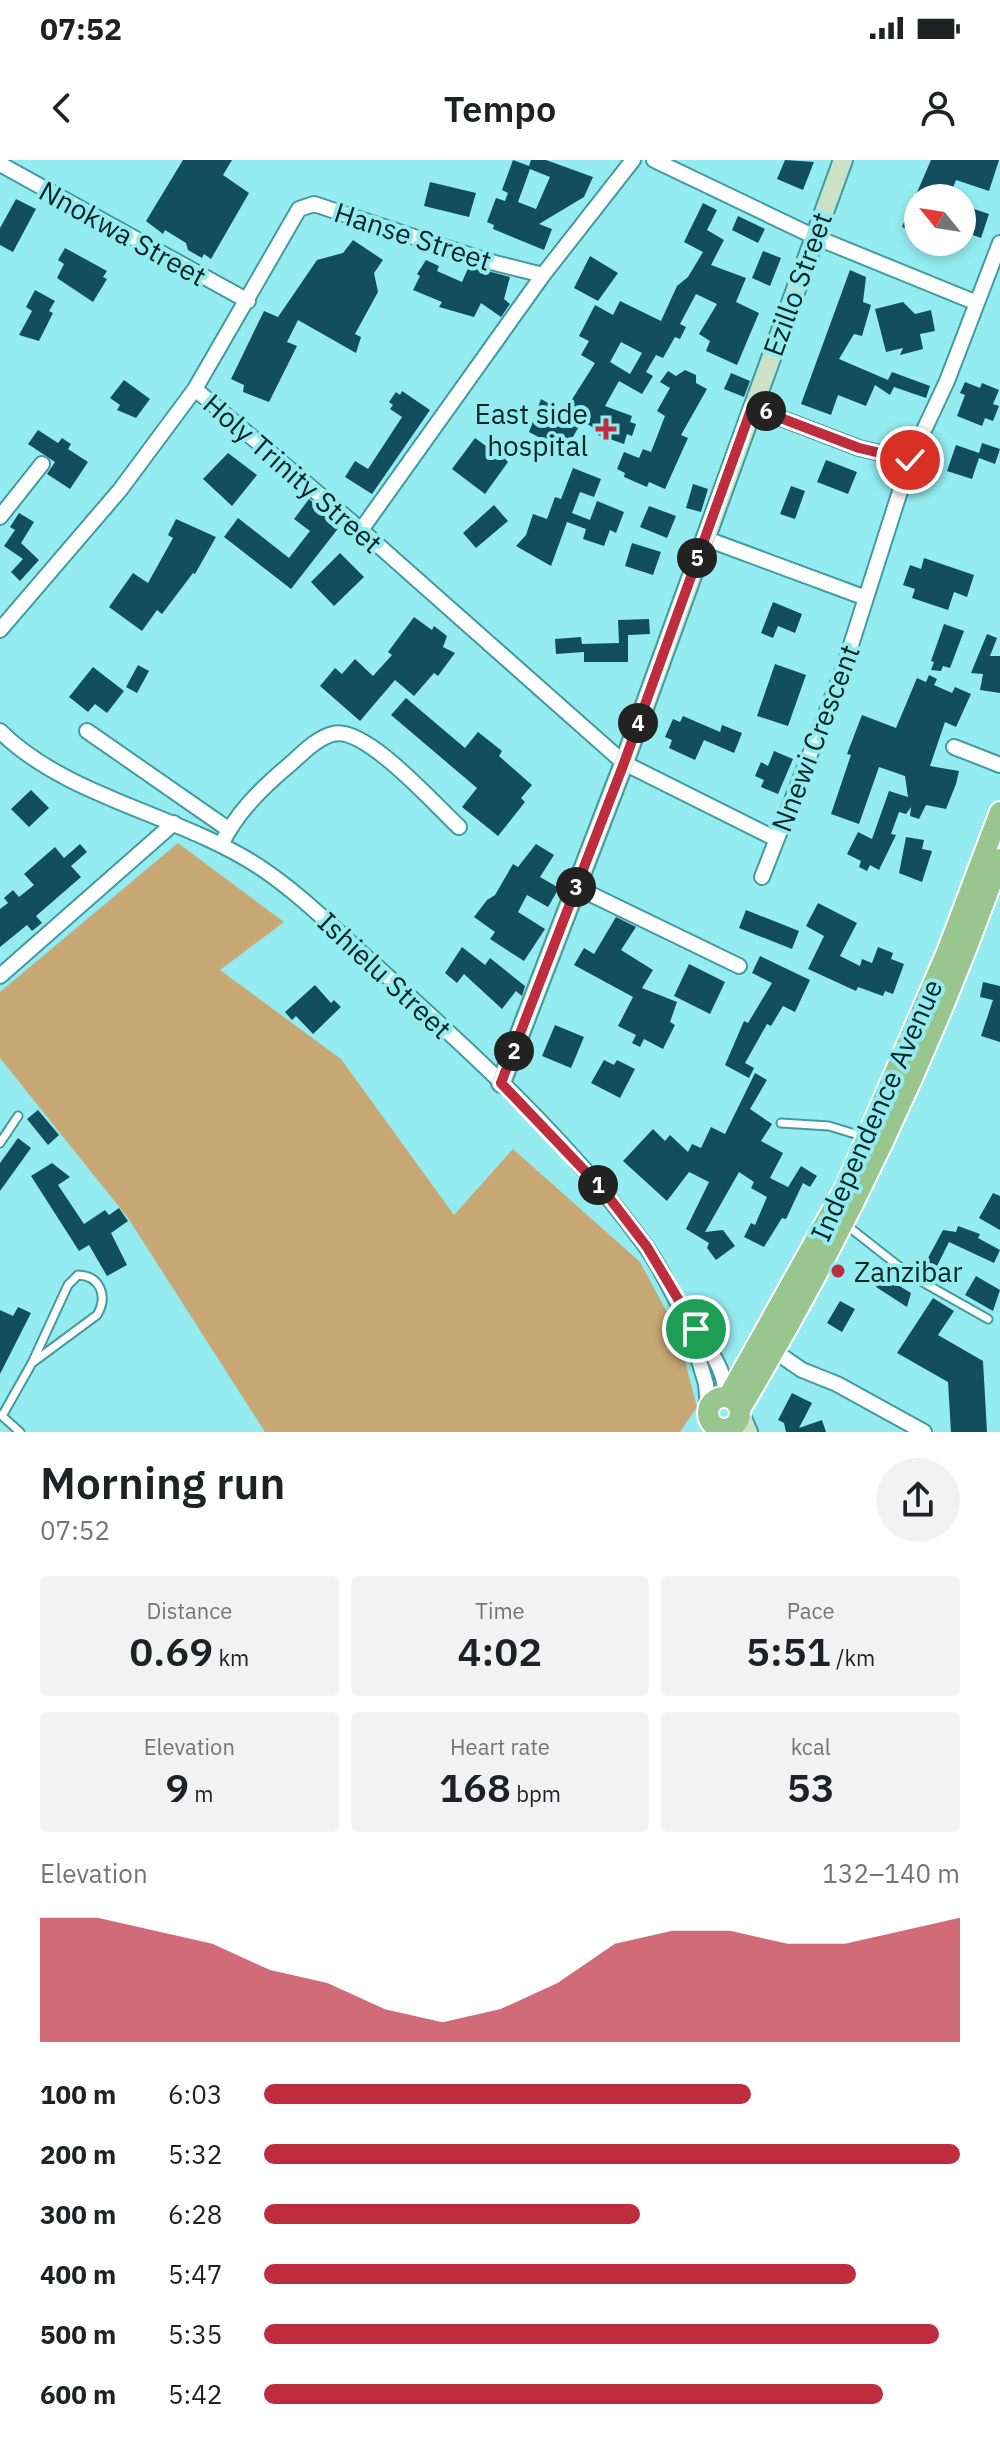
<!DOCTYPE html>
<meta charset="utf-8">
<style>
:root{--surface:#fff;--page:#f2f2f2;--text:#202124;--muted:#757577;--accent:#bd2d3e}
body{margin:0;font-family:"IBM Plex Sans",sans-serif;background:var(--page);color:var(--text);height:100vh;display:flex;flex-direction:column;font-size:30px;white-space:nowrap}
*{box-sizing:border-box;margin:0}
p{font-size:26px;color:var(--muted)}
.icon{flex:none;width:44px;height:44px;fill:none;stroke:currentColor;stroke-width:2;stroke-linecap:round;stroke-linejoin:round}
.map{position:relative;height:1272px;overflow:hidden}
.sheet{display:flex;flex-direction:column;background:var(--surface);flex:1}
.sheet>*{flex:none}
.needle{width:52px;rotate:300deg}
.controls{position:absolute;left:904px;top:24px;display:grid;gap:16px}
.controls a{display:grid;place-items:center;width:72px;height:72px;border-radius:50%;background:var(--surface);box-shadow:0 4px 12px #0003;font-size:40px}
.pin{position:absolute;display:grid;place-items:center;width:68px;height:68px;color:#fff;margin:-34px;border:4px solid #fff;border-radius:50%;box-shadow:0 2px 8px #0007}
.km{position:absolute;width:40px;height:40px;margin:-20px;border-radius:50%;background:#222;color:#fff;font-size:22px;line-height:40px;text-align:center}
.round{display:grid;place-items:center;flex:none;width:84px;height:84px;border-radius:42px;background:var(--page)}
.head{display:flex;align-items:center;justify-content:space-between;height:136px;padding:0 40px}
h1{font-size:44px;font-weight:600;line-height:60px}
.figures{display:grid;grid-template-columns:repeat(3,1fr);gap:12px;height:136px;padding:8px 40px}
.figures div{display:grid;align-content:center;border-radius:8px;background:var(--page);text-align:center}
.figures b{font-size:40px;font-weight:600}
.figures small{font-size:22px;font-weight:400}
.figures p{font-size:22px}
.chart{height:224px;padding:16px 40px}
.chart p{display:flex;justify-content:space-between}
.chart svg{width:100%;height:144px;margin-top:8px;fill:var(--accent);opacity:.7}
ul{padding:0 40px;list-style:none;font-size:26px}
li{display:grid;grid-template-columns:128px 96px 1fr;align-items:center;height:60px}
li i{height:20px;border-radius:10px;background:var(--accent)}
.status{display:flex;justify-content:space-between;align-items:center;height:56px;padding:0 40px;background:var(--surface);direction:ltr}
.status svg{height:22px;fill:currentColor}
header{display:flex;justify-content:space-between;align-items:center;height:104px;padding:0 40px;background:var(--surface);font-size:36px;font-weight:600}
.map>svg:first-child{display:block}
.green{fill:#c7a874}
.building{fill:#134e5e;fill-rule:evenodd}
.lines{fill:none;stroke-linecap:round;stroke-linejoin:round}
.lane-casing{stroke:#419ba0;stroke-width:11}
.street-casing{stroke:#419ba0;stroke-width:18}
.secondary-casing{stroke:#419ba0;stroke-width:22}
.primary-casing{stroke:#fff;stroke-width:24}
.lane{stroke:#fff;stroke-width:7}
.street{stroke:#fff;stroke-width:14}
.secondary{stroke:#cce2c7;stroke-width:18}
.primary{stroke:#99c58f;stroke-width:20}
.route-casing{stroke:#fff;stroke-width:16}
.route{stroke:#bd2d3e;stroke-width:10}
.poi-dot{fill:#bd2d3e;stroke:#94ecf1;stroke-width:3}
.labels{text-anchor:middle;dominant-baseline:central;stroke-width:8;stroke-linejoin:round;paint-order:stroke}
.street-label{font-size:28px;fill:#002628;stroke:#94ecf1}
.poi-label{font-size:28px;fill:#002628;stroke:#94ecf1;text-anchor:end}
</style>
<div class="status"><b>07:52</b><svg viewBox="0 0 49 12"><path d="M0 12V9h3v3zM5 12V6h3v6zM10 12V3h3v9zM15 12V0h3v12zM26 1h20v11H26zM47 4h2v5h-2z"/></svg></div>
<header><svg class="icon" aria-label="back" viewBox="0 0 24 24"><path d="M15 5l-7 7 7 7"/></svg>Tempo<svg class="icon" aria-label="person" viewBox="0 0 24 24"><circle cx="12" cy="8" r="4"/><path d="M4 21q1-7 8-7t8 7"/></svg></header>
<div class="map">
<svg width="1000" height="1272" viewBox="0 0 1000 1272">
<rect width="100%" height="100%" fill="#94ecf1"/>
<!-- green -->
<path class="green" d="M178,683L284,762L220,810L341,899L454,1055L513,989L640,1102L677,1171L697,1247L680,1272H265L128,1058L0,898V832Z"/>
<!-- building -->
<path class="building" d="M183,0H232L223,15L249,33L211,99L204,94L202,98L188,90L186,83L165,70L163,74L146,61Z
M513,0L529,6L531,0H546L593,17L584,37L539,64L552,69L544,90L493,69L494,65L487,62L496,38L505,41L508,33L502,30ZM530,9L550,17L536,49L518,42Z
M785,0L814,2L803,30L777,19Z
M931,0H999L989,31L956,20L949,38H918V73L902,67Z
M430,22L476,33L469,57L424,46Z
M16,39L36,49L13,92L0,85V68Z
M703,43L717,50L707,70L724,80L711,105L746,118L736,142L759,153L737,205L706,191L710,181L699,174L717,144L696,134L680,164L686,167L680,179L675,177L663,198L656,195L646,212L653,216L642,234L619,221L605,246L632,256L630,262L636,264L632,276L627,274L624,284L598,275L599,271L582,261L565,291L529,272L541,239L564,252L595,203L581,195L589,181L579,176L595,145L613,155L620,141L661,161L677,126L688,117L703,92L684,82ZM621,182L642,193L630,214L610,202Z
M962,45L989,54L981,78L962,71Z
M738,56L765,69L758,83L732,70Z
M353,80L383,100L374,113L378,132L355,174L361,177L356,193L298,160L287,182L297,186L269,242L243,232L244,225L231,219L264,151L278,157L317,100L343,93Z
M65,88L107,111L103,117L107,119L93,142L57,118L64,104L58,100Z
M763,91L781,98L770,126L752,118Z
M590,96L618,113L598,141L574,128Z
M426,100L439,106L437,111L462,122L469,106L510,117L504,139L510,144L501,157L481,143L474,157L439,147L442,142L413,130L420,116L417,114Z
M850,110L866,117L863,142L871,145L862,176L854,174L839,199L888,220L892,212L930,226L926,238L894,227L890,235L875,225L866,246L838,235L831,255L801,244Z
M35,130L55,141L49,151L53,153L39,181L19,175L32,151L26,147Z
M903,142L915,154L931,150L935,171L920,174L923,189L900,195L903,188L886,192L875,149Z
M685,210L696,215V223L707,229L681,275L688,278L665,329L649,322L647,327L624,317L625,313L617,309L624,292L639,298L643,289L651,292L665,256L657,251L670,228L660,222L668,211L676,216Z
M731,213L750,221L744,237L724,229Z
M124,220L150,239L136,258L117,250L120,245L110,238Z
M965,222L980,228L982,223L999,230L993,244L999,246L993,261L985,258L982,266L957,256L965,235L960,233Z
M402,231L430,250L372,334L345,317L355,301L368,309L402,257L390,249L393,245L389,242L396,232L400,235Z
M38,270L58,283L62,278L71,284L68,289L88,302L70,329L47,314L55,302L28,284Z
M475,278L486,286L489,283L508,302L485,334L452,309Z
M982,283L1000,289L995,304L979,298L972,319L947,311L956,285L979,293Z
M228,293L257,315L232,346L203,319Z
M826,300L857,312L848,334L817,322Z
M573,308L601,319L594,337L580,332L572,353L590,360L597,341L624,352L616,373L610,370L604,386L583,379L586,369L567,362L551,406L516,386L526,375L533,354L547,359L555,337L561,339Z
M693,324L708,329L701,352L686,348Z
M791,326L805,331L795,359L780,354Z
M309,339L340,366L291,429L224,377L238,358L289,398L310,371L294,359Z
M494,345L508,361L476,388L463,373Z
M649,346L676,356L667,378L640,367Z
M19,353L34,362L21,383L39,400L20,421L11,412L23,399L4,386L15,370L10,367Z
M176,359L216,377L195,414L193,413L162,454L157,450L142,471L109,447L133,413L148,423L173,378L168,375Z
M632,383L661,392L653,415L625,406Z
M340,393L364,417L334,446L311,422Z
M924,398L974,415L967,437L954,432L948,450L912,438L915,429L903,425L910,405L921,409Z
M773,442L802,454L795,473L778,466L773,478L761,473Z
M414,457L432,470L434,466L447,476L443,487L455,493L438,516L434,513L414,536L395,520L360,561L320,526L335,508L342,514L355,499L373,516L392,495L388,492Z
M649,459L650,474L628,475V502H584V492L556,494L555,479L581,477L582,484L619,483L618,460Z
M944,464L964,471L950,508L943,506L941,511L931,510L934,502L931,501Z
M987,474L997,478L990,496H1000V533L980,530L983,514L971,513Z
M775,504L806,515L788,566L757,556Z
M138,505L149,511L137,533L126,527Z
M93,507L124,531L107,553L95,544L88,552L69,537Z
M929,515L937,519L934,525L952,533L955,527L971,534L956,567L945,562L930,606L959,611L956,624L946,649L926,645L919,659L910,656L911,647L906,654L899,652L891,674L896,675L879,710L870,705L867,711L859,707L861,701L847,694L858,672L872,679L889,631L908,637L905,616L879,607L859,664L831,654L851,595L847,594L862,555L896,568L917,518L926,522Z
M406,538L465,588L478,572L502,591L499,596L532,625L521,638L525,642L498,676L462,647L477,628L391,555Z
M683,556L720,572L722,565L742,573L734,593L704,580L695,600L669,588L672,580L665,577L673,559L680,562Z
M774,591L793,599L778,634L761,627L764,620L755,616L761,602L768,606Z
M31,630L49,648L29,667L11,649Z
M906,677L924,680L922,689L932,691L922,722L899,713Z
M80,684L87,692L71,706L81,717L36,756L42,763L32,771L27,765L0,787V749L8,743L4,738L13,730L19,737L34,725L24,714L55,687L64,698Z
M536,684L554,695L540,717L559,728L548,747L527,735L518,752L545,769L524,801L490,779L495,772L474,757L487,740L495,735L513,704L518,707Z
M818,743L857,763L840,796L860,806L862,799L872,803L878,787L893,793L891,799L904,804L893,834L885,831L883,836L858,827L856,831L808,809L824,776L806,766Z
M746,750L799,771L792,789L739,768Z
M616,757L636,767L621,790L653,810L642,828L677,842L670,862L675,865L663,889L644,879L640,887L632,883L636,875L618,866L633,837L574,805L584,788L594,794Z
M462,787L485,805L490,798L525,826L522,836L516,831L502,849L464,814L457,823L445,813Z
M760,796L810,820L795,852L783,846L771,866L767,864L745,903L754,908L749,918L725,905L744,861L748,863L772,823L752,813Z
M689,804L725,822L710,854L674,836Z
M983,822L1000,826V882L981,876L993,840L980,837Z
M315,825L331,843L334,840L341,847L313,874L296,856L292,860L285,852Z
M555,865L584,877L571,908L542,896Z
M604,900L614,905L617,900L635,909L620,938L591,923Z
M755,913L767,920L750,949L772,964L761,981L783,993L770,1018L788,1027L801,1006L817,1016L810,1027L803,1023L786,1059L782,1058L764,1087L744,1077L751,1063L755,1065L767,1037L751,1028L754,1022L739,1012L705,1072L723,1070L735,1086L716,1100L707,1088L709,1083L686,1069L709,1022L689,1012L667,1041L623,1001L653,969L665,981L670,975L688,992L692,984L701,988L711,967L725,974Z
M38,950L59,975L48,985L27,959Z
M18,978L31,988L0,1031V1003Z
M52,1003L70,1017L58,1025L84,1064L105,1050L109,1055L119,1048L128,1061L111,1073L127,1105L107,1116L89,1085L79,1091L31,1016Z
M993,1033L1000,1036V1070L979,1058Z
M958,1066L980,1074L978,1078L1000,1090L994,1103L949,1082L932,1116L920,1113L943,1070L956,1072Z
M883,1116L911,1133L907,1147L876,1127Z
M976,1116L1000,1130L993,1151L965,1135Z
M933,1138L954,1151L938,1175L983,1201L987,1272H951L948,1222L897,1193Z
M840,1141L855,1149L842,1172L827,1163Z
M18,1147L31,1153L0,1214V1150L13,1156Z
M792,1233L812,1243L799,1268L822,1260L826,1272H786L784,1263L778,1260Z"/>
<g class="lines">
<defs>
<path id="lane" d="M781,963L829,966L865,977
M0,983L18,956
M845,1064L910,1115L988,1159
M1,1255L20,1272
M2,1256L32,1203L68,1125L78,1115C101,1116 108,1137 97,1155L32,1203"/>
<path id="street" d="M654,0L815,77L977,143
M0,4L248,141
M195,229L361,370L624,603L776,679
M752,247L859,288L910,300L947,221L1000,83
M0,357L42,304
M361,370L543,115L633,0
M704,378L866,438
M0,470L120,330L195,229L299,49L314,44L487,101L543,115
M0,571C67,638 182,655 261,708C303,736 338,773 376,806C471,892 568,979 644,1084C661,1106 671,1133 686,1157C700,1177 730,1211 724,1237
M87,571L228,669
M954,587L1000,605
M221,685C236,653 262,628 288,606C301,595 316,578 333,574C365,565 435,645 459,667
M762,717L843,510L910,300
M576,727L739,806
M0,816L174,663
M689,1167L706,1224L708,1247
M767,1186L802,1210L837,1224L924,1272"/>
<path id="secondary" d="M501,923L624,603L843,0
M740,1254L748,1272
M723,1270L724,1272"/>
<path id="primary" d="M708 1253a16 16 0 1 1 32 0a16 16 0 1 1-32 0Z
M728,1237L846,1026L947,792L1000,652
M740,1249C845,1075 931,891 1000,699"/>
</defs>
<!-- lane casing -->
<use href="#lane" class="lane-casing"/>
<!-- street casing -->
<use href="#street" class="street-casing"/>
<!-- secondary casing -->
<use href="#secondary" class="secondary-casing"/>
<!-- primary casing -->
<use href="#primary" class="primary-casing"/>
<!-- lane -->
<use href="#lane" class="lane"/>
<!-- street -->
<use href="#street" class="street"/>
<!-- secondary -->
<use href="#secondary" class="secondary"/>
<!-- primary -->
<use href="#primary" class="primary"/>
</g>
<g class="lines">
<defs>
<path id="route" d="M696,1169L647,1087L604,1031L501,923L624,603L752,247L859,288L910,300"/>
</defs>
<!-- route casing -->
<use href="#route" class="route-casing"/>
<!-- route -->
<use href="#route" class="route"/>
</g>
<!-- markers -->
<g class="poi-dot">
<path d="M602 257h8v8h8v8h-8v8h-8v-8h-8v-8h8z"/>
<circle cx="838" cy="1111" r="8"/>
</g>
<g class="labels">
<!-- street labels -->
<g class="street-label">
<text transform="translate(123 73) rotate(29)">Nnokwa Street</text>
<text transform="translate(413 76) rotate(18)">Hanse Street</text>
<text transform="translate(797 124) rotate(-70)">Ezillo Street</text>
<text transform="translate(293 313) rotate(41)">Holy Trinity Street</text>
<text transform="translate(815 578) rotate(-69)">Nnewi Crescent</text>
<text transform="translate(385 815) rotate(43)">Ishielu Street</text>
<text transform="translate(876 950) rotate(-66)">Independence Avenue</text>
</g>
<!-- poi labels -->
<g class="poi-label">
<text x="588" y="253">East side<tspan x="588" dy="32">hospital</tspan></text>
<text x="854" y="1111" text-anchor="start">Zanzibar</text>
</g>
</g>
</svg>
<div class="controls">
<a><svg class="needle" viewBox="-14 -14 28 28"><path d="M0-13l5 13h-10z" fill="#e53935"/><path d="M0 13l5-13h-10z" fill="#757577"/></svg></a>
</div>
<div class="pin" style="left:696px;top:1169px;background:#1e9e55"><svg class="icon" aria-label="arrive" viewBox="0 0 24 24"><path d="M6 21V4h12l-3 4 3 4H6"/></svg></div>
<div class="pin" style="left:910px;top:300px;background:#d93025"><svg class="icon" aria-label="check" viewBox="0 0 24 24"><path d="M5 12l5 5 9-10"/></svg></div>
<b class="km" style="left:598px;top:1025px">1</b>
<b class="km" style="left:514px;top:891px">2</b>
<b class="km" style="left:576px;top:727px">3</b>
<b class="km" style="left:638px;top:563px">4</b>
<b class="km" style="left:697px;top:398px">5</b>
<b class="km" style="left:766px;top:251px">6</b>
</div>
<section class="sheet">
<div class="head"><div><h1>Morning run</h1><p>07:52</p></div><a class="round"><svg class="icon" aria-label="share" viewBox="0 0 24 24"><path d="M12 15V3M7 8l5-5 5 5M5 13v7h14v-7"/></svg></a></div>
<div class="figures">
<div><p>Distance</p><b>0.69<small> km</small></b></div>
<div><p>Time</p><b>4:02</b></div>
<div><p>Pace</p><b>5:51<small> /km</small></b></div>
</div>
<div class="figures">
<div><p>Elevation</p><b>9<small> m</small></b></div>
<div><p>Heart rate</p><b>168<small> bpm</small></b></div>
<div><p>kcal</p><b>53</b></div>
</div>
<div class="chart"><p><span>Elevation</span>132–140 m</p>
<svg viewBox="0 0 160 44" preserveAspectRatio="none"><path d="M0 44V6L10 6L20 10L30 14L40 22L50 26L60 34L70 38L80 34L90 26L100 14L110 10L120 10L130 14L140 14L150 10L160 6V44z"/></svg>
</div>
<ul>
<li><b>100 m</b>6:03<i style="width:70%"></i></li>
<li><b>200 m</b>5:32<i style="width:100%"></i></li>
<li><b>300 m</b>6:28<i style="width:54%"></i></li>
<li><b>400 m</b>5:47<i style="width:85%"></i></li>
<li><b>500 m</b>5:35<i style="width:97%"></i></li>
<li><b>600 m</b>5:42<i style="width:89%"></i></li>
</ul>
</section>
